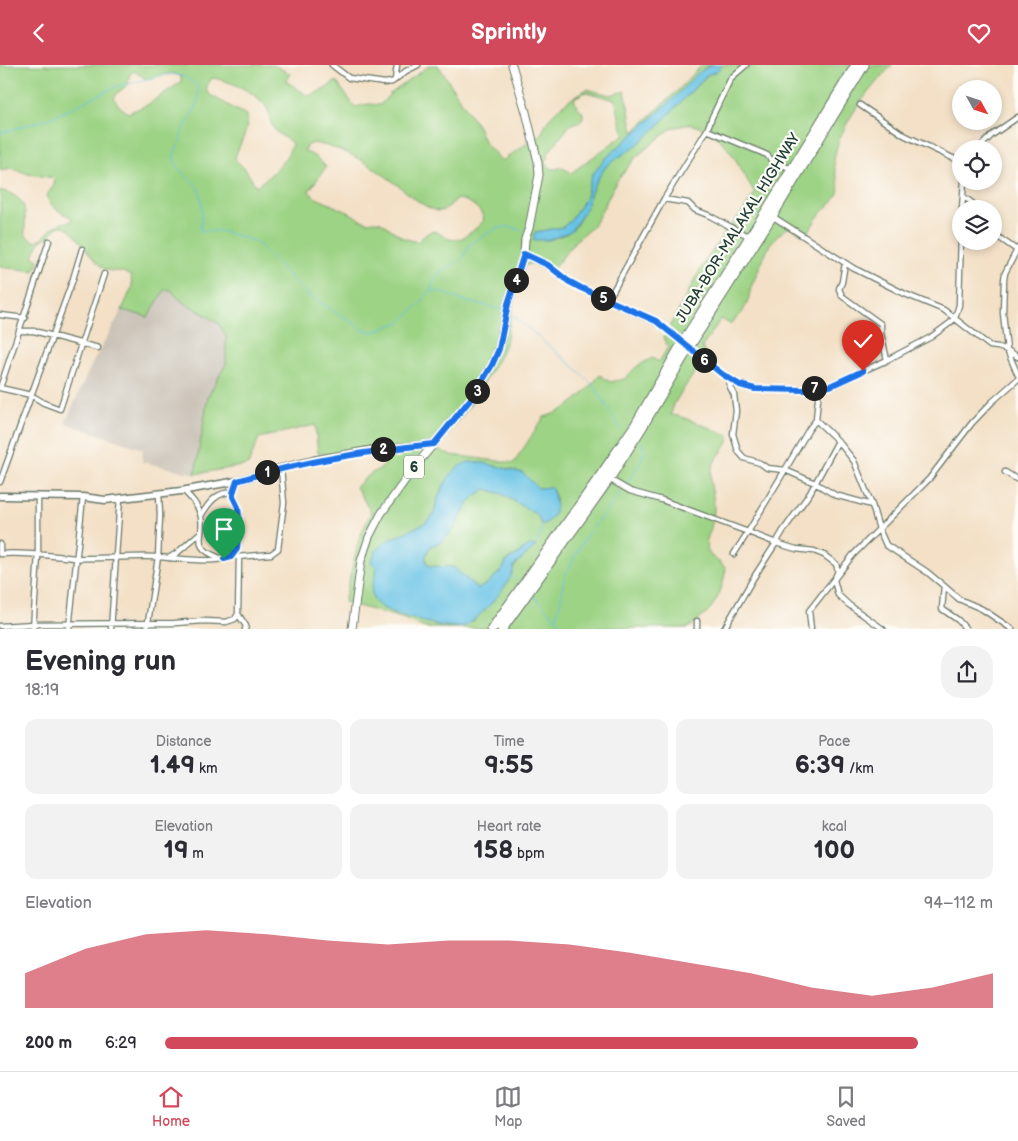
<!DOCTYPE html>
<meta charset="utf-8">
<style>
:root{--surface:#fff;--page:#f2f2f3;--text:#2b2b33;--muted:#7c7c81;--line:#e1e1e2;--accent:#d1495b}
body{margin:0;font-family:"Balsamiq Sans",sans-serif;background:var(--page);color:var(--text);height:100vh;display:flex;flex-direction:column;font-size:19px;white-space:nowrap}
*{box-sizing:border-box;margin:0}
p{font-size:16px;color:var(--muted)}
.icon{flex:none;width:28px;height:28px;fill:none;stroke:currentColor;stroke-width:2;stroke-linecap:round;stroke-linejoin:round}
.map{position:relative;height:564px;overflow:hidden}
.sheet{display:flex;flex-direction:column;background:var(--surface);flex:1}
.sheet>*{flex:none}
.needle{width:32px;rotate:130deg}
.buttons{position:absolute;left:952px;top:15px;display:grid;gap:10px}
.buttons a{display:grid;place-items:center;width:50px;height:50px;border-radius:50%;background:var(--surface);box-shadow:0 2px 8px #0003;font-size:25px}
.pin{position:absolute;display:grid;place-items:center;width:42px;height:42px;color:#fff;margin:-51px -21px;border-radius:50% 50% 50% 0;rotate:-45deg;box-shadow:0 0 5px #0007}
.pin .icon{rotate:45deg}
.km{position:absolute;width:25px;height:25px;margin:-12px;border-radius:50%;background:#222;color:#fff;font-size:14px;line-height:25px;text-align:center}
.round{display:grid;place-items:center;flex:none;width:52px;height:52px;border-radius:20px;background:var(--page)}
.overview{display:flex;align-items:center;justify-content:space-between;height:85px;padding:0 25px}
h1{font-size:28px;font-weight:700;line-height:38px}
.metrics{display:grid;grid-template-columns:repeat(3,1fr);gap:8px;height:85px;padding:5px 25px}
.metrics div{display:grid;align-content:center;border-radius:12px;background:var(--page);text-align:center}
.metrics b{font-size:25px;font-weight:700}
.metrics small{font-size:14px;font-weight:400}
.metrics p{font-size:14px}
.chart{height:140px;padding:10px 25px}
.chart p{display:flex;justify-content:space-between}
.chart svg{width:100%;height:90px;margin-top:5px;fill:var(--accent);opacity:.7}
ul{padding:0 25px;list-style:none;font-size:16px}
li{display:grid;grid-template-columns:80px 60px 1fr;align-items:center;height:38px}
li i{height:12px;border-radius:6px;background:var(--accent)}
header{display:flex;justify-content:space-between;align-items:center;height:65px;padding:0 25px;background:var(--accent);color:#fff;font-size:22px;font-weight:700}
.menu{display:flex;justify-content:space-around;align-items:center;height:70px;border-top:1px solid var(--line);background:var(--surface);font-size:14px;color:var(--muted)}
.menu a{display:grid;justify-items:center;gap:2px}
.menu .selected{color:var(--accent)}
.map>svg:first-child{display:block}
.industrial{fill:#cbc3b8}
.green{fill:#9dd385;stroke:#5e885c;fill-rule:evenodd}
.water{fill:#68c3e6;stroke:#44808d}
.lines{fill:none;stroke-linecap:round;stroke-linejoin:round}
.stream{stroke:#68c3e6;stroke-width:1}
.street-casing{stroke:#697667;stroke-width:7}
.secondary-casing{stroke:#697667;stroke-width:9}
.primary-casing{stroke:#697667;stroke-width:9}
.highway-casing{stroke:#697667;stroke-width:11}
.street{stroke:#fff;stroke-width:4.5}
.secondary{stroke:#fff;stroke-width:6}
.primary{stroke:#fff;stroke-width:7}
.highway{stroke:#fff;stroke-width:9}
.route-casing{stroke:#fff;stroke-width:10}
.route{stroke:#1a73e8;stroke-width:6}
.labels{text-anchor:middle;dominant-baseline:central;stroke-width:4.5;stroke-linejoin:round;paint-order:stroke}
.shield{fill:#fdfcf7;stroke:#62766e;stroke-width:1}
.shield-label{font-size:14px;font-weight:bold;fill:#1f3d34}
.street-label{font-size:15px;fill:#1f3d34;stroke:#fdfcf7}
</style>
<header><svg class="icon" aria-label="back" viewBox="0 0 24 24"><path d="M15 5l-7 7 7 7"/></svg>Sprintly<svg class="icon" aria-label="heart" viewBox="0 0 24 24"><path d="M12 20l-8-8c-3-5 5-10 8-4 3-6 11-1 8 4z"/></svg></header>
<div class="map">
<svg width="1018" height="564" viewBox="0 0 1018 564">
<rect width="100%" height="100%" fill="#fdfcf7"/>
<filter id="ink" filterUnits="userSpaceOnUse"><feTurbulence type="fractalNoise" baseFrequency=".02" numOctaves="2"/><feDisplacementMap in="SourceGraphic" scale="10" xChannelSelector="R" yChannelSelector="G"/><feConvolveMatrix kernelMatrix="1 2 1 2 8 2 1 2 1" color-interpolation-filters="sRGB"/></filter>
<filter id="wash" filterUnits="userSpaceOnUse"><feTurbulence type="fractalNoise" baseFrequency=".0096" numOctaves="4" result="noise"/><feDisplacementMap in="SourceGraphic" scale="20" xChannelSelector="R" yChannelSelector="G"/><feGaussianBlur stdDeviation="1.12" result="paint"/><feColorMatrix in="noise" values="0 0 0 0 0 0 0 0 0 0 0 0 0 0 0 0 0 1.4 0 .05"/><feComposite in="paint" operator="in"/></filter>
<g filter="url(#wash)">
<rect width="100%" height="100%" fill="#f3e0c6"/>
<!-- industrial -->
<path class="industrial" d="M165,224L172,225L181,236L204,249L219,259L226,271V299L208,331L195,409L142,397L143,384L65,358L92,299L122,245L148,252Z"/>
<!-- green -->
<path class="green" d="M0,0H274L290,9L286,16L308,31L325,24L336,16L355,42L368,39L380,40L390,29L430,0H438L478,62L485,78L502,96L542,68C547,49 570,34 587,24L610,30L625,26L633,67L679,24L702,0H711L703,4L673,34L607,92L592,110L585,134L569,157L563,162L535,167L549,175L566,169L576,161L586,142L594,120L606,101L638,79L649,70L707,10L715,7L723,0H892C869,25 840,58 834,94C833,104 841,120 838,128C835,137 827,141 821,148C815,155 811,163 806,171L789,162L778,170L770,179L751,222L748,236L742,248L730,259L721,254L702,282L706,291L702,297L680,329L673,341L671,350L679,351L729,370C729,383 718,388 713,400C707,418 714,425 714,442C714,447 713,453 712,458C711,468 702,478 709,488C711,492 721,497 726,504C720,535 713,545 688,563H425L404,554L344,537L359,474L371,447L356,422C361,417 366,412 372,408C383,401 388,404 385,387L350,391L318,388L315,360L259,373L248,400L195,409L208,331L226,299V271L219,259L204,249L181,236L171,225L165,224L148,252L122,245L132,222L131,211C121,204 113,208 105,204C89,194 80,170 64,161L57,162L49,171L40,176L33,191L38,195V200L34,206L0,202V125C5,127 11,128 15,131C29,140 24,155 25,169C39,187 46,165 57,160C63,156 67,159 72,155L71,152C60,147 50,143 47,130L54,120L55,113L28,109L12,103L0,105ZM134,6L146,14C158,13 171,4 181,12V17L147,40L128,48L120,42L114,34L117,28L128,20L129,10ZM212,13C230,15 260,29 268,45C270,50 270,56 272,60C275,68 286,73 292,78C289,94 270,112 256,121L245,104L235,94C238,79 251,65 246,50L210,30L206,25L208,19ZM586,27L615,35C619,47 619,59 625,69L571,108L563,102L556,104L550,103L546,98L548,88L570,60L576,57L579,58L583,52V48L576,40L574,33ZM690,59C729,70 736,98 755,128L744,145L726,165L700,205L664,272L668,282L659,297L652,293L636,302L624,314L610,317L600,310C584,329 568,346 544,352L514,398L451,390L436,384L473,336L500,291L507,273L513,234L523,203L526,200L533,198L551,207L575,176L591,163L598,153L616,117L638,90L672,63ZM314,78C347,84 370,99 396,119C407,127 425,144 438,146C446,147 451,138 457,134C469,135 481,143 484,155C478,162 468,171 459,174C438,179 440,152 418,177L403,173L381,157L374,156L368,157L361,155L350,148L314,132L309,126L326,102L316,92L304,86L307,80ZM469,397L484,398L523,408L538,423L551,422L556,433L542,460L537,450L502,429L486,424C482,427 476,429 473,433C457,451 457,473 431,481C426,489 423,493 429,501L453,502L478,524L487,519L503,504L506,496L531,480L474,556L439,561L395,548L382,543L375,514L377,503L387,476L425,458L434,450C436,425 451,411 469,397Z"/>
<!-- water -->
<path class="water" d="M711,0H723L715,7L707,10L649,70L638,79L606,101L594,120L584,147L571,166L549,175H533L535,167L563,162L569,157L585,134L592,110L607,92L673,34L698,8Z
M469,397L484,398L523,408L538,423L551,422C558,437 559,452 542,460L537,450L502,429L486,424C482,427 476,429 473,433C457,451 457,473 431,481C426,489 423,493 429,501L453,502L478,524L487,519L503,504L506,497L531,480L536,481L514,501C514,517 476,559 461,562C446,564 398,551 383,543C378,540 373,536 372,529C370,522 376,511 377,503L371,497L377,484L387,476L425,458L434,450C435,435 446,412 458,402C461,400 466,398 469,397Z"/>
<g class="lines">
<!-- stream -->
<path class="stream" d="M0,68L51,53L115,22L159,11L171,9L183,11L198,21C200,47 190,47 182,68C180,72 182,71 181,75C179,81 173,87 174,93C176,108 192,112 198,123C204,133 202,155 200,166H221L257,177L306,229L352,257L363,265L373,267L400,257L420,239L430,226L435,214L440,207L458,197L464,191L470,179L497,163L512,162L524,167
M430,226C446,226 447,230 461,235C475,240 490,240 504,246
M510,248L574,302L594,321L621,364
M625,422L639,400L645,385L640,376
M535,480L539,474L542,460
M512,511L515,515
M533,529C541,542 555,550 564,564
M556,553L560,539L564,513L578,485L587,470L623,425"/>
</g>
</g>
<g filter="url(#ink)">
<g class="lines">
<defs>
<path id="street" d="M332,0L349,13L385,18L392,17L406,6L418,0
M395,15L397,0
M860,40L904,70L961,97
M707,65L712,52L731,13L746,0
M978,84L992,70L1018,52
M963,131L980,144
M664,134L707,65L760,87L767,90L772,96L792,104
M962,144L964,116
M772,151L853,203L905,229L944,245L990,281L998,282L1007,285L1018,310
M994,169L1018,186
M1018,183L1005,208L1004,215L1003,248L1007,285L1018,292
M524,189L548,201L568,216L581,223L656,257L722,309L740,320L755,324L805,325L830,321L887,295L931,272L950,258L955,253L959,240L961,170
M845,198L842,217L839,224L842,231L881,259V268L887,295L884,297
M608,235L664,134L688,138L695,145L708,150L750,172
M0,250L25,253
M20,266H34L98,283
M822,322L819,323L816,355L838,376L854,396L872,440L879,464L886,480L927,507L944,521L942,544L958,555L966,564
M0,323L31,330L44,338L60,344L104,209
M0,323L49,176
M816,355L809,364L785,405L815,418L835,430L872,440
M838,376L810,428L783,466L776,478L796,484L814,486L824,490L836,499L838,506L834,515L838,530L849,540L883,564
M1005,407L1018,415
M609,414L630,426L662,435L748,467L734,489
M0,417L73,214L82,184
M184,426C191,433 199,441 201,452C205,474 189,481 220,493
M201,451C209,437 217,427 233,427
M0,479V489
M0,489C25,487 51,491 76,493C102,494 129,491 156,492C171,492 225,501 234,489C240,481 241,451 237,441C236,437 233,434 233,430C233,426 236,420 237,416
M237,492L271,489L278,484L284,438L281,403
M169,493L177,488L200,468
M944,521L959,534L982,544L1012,564
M238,549L246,561L245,564
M0,561L34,559L175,558L204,556L226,557L235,554L238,549L239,492
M33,564L38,490V432
M69,564L83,432
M111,564L120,433
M147,564L158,492L160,450L159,429
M697,564V556
M724,564L754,512L776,478L748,467L785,405L767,403L760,398L744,393L738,386L733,369L736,346L734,330L730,322L729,313
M811,564L809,546L853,490L929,414L972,358L992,337L1018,314"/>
<path id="secondary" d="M0,431L83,432L105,435L181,426L237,416L281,403L314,395L371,385L434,379"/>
<path id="primary" d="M352,564L361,496L369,472L381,449L413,404L474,330L492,300L499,284L508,239L524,189L525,174L529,163L539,110L538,97L526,47L512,0"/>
<path id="highway" d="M492,564L601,410L636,359L683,277L767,145L856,0
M502,564L609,414L642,362L689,282L772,151L864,0"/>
</defs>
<!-- street casing -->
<use href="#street" class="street-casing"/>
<!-- secondary casing -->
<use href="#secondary" class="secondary-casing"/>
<!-- primary casing -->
<use href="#primary" class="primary-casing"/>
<!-- highway casing -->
<use href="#highway" class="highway-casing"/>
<!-- street -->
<use href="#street" class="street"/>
<!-- secondary -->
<use href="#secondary" class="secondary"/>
<!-- primary -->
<use href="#primary" class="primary"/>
<!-- highway -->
<use href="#highway" class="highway"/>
</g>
</g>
<g class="lines" filter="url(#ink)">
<defs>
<path id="route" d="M224,494L231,492L237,484L239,453L238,442L233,432V428L237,416C302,396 367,386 434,379L474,330L492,300L499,284L508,239L524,189L548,200L568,216L581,223L656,256L722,309L740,320L755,324L805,325L830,321L863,306"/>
</defs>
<!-- route casing -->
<use href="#route" class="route-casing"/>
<!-- route -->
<use href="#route" class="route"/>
</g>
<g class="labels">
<!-- shield labels -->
<rect class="shield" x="404" y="390.5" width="20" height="23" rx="4"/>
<g class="shield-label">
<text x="414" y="402">6</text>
</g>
<!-- street labels -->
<g class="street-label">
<text transform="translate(738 163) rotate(-58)">JUBA-BOR-MALAKAL HIGHWAY</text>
</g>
</g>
</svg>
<div class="buttons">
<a><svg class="needle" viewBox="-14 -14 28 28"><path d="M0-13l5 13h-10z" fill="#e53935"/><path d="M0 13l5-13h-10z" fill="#7c7c81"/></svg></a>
<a><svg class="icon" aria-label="locate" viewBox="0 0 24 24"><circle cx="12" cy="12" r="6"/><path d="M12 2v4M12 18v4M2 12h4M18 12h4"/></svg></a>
<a><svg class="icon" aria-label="layers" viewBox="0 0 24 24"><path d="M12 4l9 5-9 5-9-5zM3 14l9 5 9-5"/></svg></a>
</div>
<div class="pin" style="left:224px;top:494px;background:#1e9e55"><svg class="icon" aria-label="arrive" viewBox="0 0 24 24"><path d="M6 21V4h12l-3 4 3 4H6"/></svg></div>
<div class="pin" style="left:863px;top:306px;background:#d93025"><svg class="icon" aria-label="check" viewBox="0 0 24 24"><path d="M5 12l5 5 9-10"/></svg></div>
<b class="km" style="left:267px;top:407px">1</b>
<b class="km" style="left:383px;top:384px">2</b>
<b class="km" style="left:477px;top:326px">3</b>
<b class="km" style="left:516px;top:215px">4</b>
<b class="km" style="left:603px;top:233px">5</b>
<b class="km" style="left:704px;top:295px">6</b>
<b class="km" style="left:814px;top:323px">7</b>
</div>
<section class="sheet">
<div class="overview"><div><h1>Evening run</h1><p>18:19</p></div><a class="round"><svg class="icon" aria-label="share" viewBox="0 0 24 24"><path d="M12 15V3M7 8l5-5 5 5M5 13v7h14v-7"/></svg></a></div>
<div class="metrics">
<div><p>Distance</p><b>1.49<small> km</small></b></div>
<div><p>Time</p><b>9:55</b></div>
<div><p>Pace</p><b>6:39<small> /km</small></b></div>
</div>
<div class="metrics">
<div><p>Elevation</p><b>19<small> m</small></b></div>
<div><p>Heart rate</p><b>158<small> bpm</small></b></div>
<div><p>kcal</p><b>100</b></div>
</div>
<div class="chart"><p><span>Elevation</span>94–112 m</p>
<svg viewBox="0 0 160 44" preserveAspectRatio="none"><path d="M0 44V27L10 15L20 8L30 6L40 8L50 11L60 13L70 11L80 11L90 13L100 17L110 22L120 27L130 34L140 38L150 34L160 27V44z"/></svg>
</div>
<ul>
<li><b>200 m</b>6:29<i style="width:91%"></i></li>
</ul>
</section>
<nav class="menu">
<a class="selected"><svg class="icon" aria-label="home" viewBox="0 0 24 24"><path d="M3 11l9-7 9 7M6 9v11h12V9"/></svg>Home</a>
<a><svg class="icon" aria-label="map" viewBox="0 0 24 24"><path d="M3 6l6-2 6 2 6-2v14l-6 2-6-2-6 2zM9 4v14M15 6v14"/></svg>Map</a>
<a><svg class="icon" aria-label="saved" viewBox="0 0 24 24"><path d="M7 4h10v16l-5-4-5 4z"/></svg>Saved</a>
</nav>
